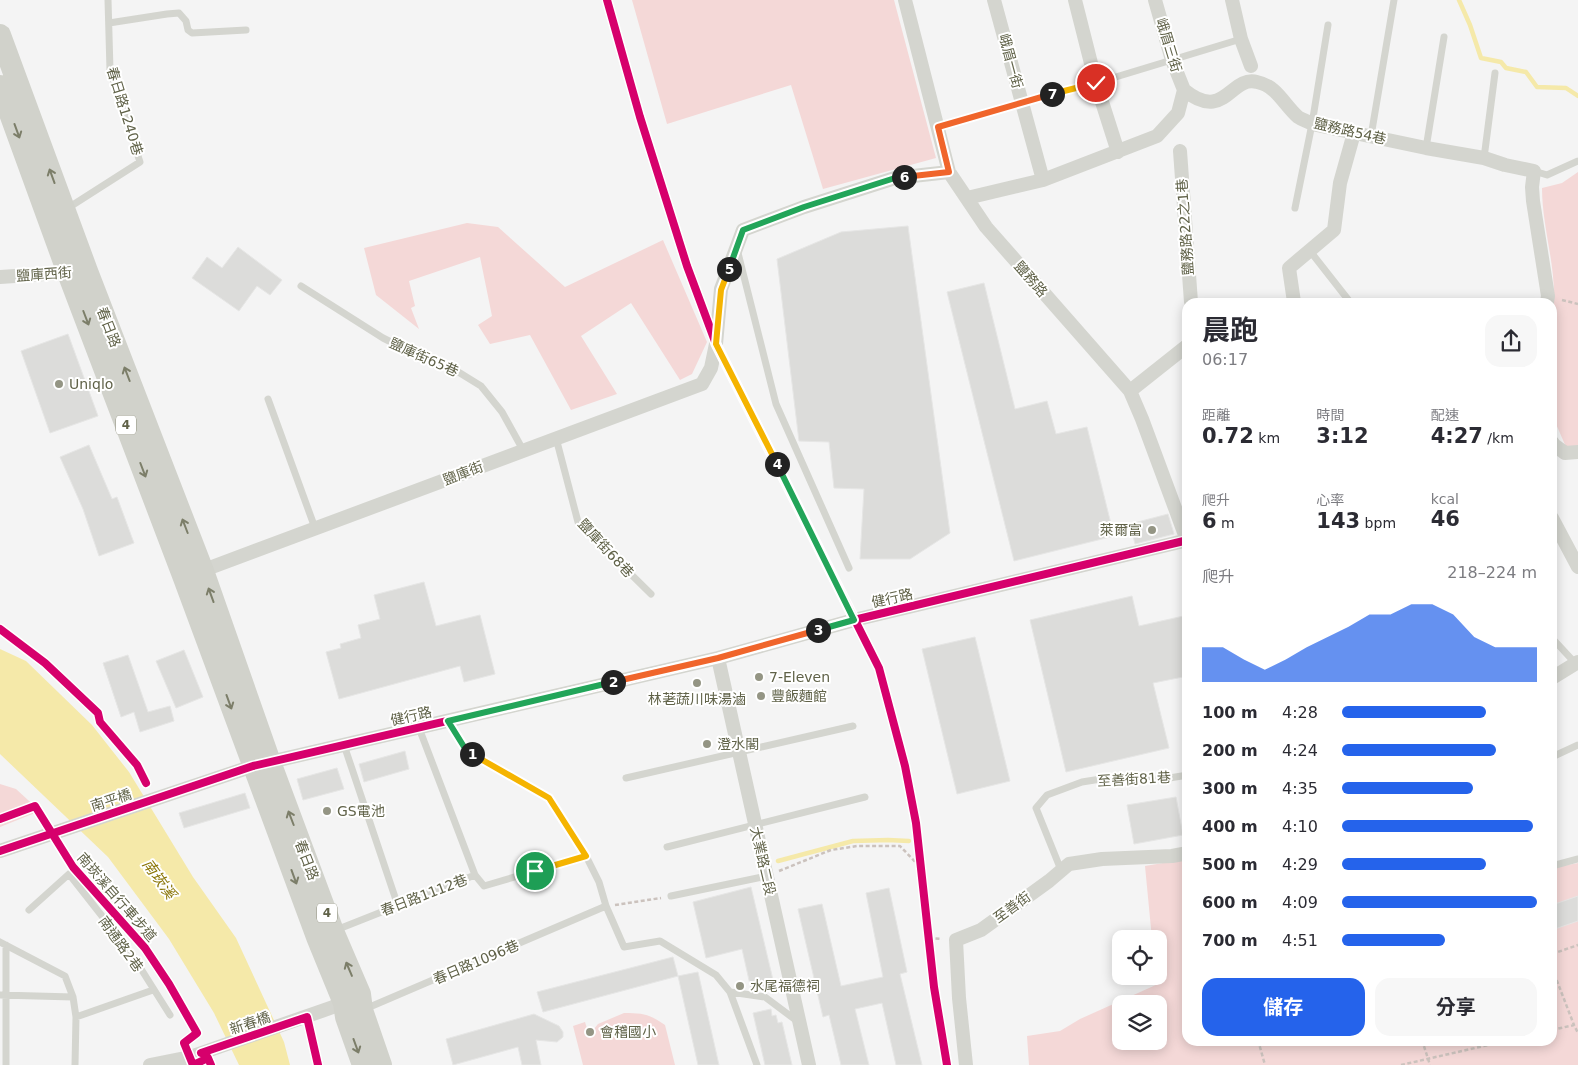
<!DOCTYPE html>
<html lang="zh-TW">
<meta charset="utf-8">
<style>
:root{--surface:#fff;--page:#f7f7f7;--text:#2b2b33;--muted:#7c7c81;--accent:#2563eb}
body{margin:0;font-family:"DejaVu Sans","Noto Sans TC",sans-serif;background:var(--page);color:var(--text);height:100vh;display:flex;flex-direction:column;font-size:19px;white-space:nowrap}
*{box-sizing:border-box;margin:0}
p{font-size:16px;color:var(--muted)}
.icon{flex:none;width:28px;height:28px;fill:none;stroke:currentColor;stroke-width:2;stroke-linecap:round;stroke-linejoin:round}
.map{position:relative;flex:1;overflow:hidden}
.side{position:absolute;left:1182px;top:298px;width:375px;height:748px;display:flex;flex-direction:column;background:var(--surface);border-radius:15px;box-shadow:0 2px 12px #0003}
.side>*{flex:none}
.fabs{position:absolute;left:1112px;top:930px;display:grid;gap:10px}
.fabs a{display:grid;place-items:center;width:55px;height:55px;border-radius:10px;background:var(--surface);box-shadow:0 2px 12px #0003;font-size:25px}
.pin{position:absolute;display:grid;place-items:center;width:42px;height:42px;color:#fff;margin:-21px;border:2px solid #fff;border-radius:50%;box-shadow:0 1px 5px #0007}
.km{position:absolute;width:25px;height:25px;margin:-12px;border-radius:50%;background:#222;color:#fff;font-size:14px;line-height:25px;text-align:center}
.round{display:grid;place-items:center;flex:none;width:52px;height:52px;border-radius:15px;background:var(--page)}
.head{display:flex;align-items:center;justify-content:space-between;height:85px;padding:0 20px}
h1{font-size:28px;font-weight:700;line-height:38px}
.stats{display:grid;grid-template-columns:repeat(3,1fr);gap:8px;height:85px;padding:5px 20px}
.stats div{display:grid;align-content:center}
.stats b{font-size:21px;font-weight:700}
.stats small{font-size:14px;font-weight:400}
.stats p{font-size:14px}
.chart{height:140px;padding:10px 20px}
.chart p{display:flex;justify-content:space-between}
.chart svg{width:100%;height:90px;margin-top:5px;fill:var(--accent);opacity:.7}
.cta{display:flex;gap:10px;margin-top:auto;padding:10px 20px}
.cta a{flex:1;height:58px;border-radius:15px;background:var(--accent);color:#fff;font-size:20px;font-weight:700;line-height:58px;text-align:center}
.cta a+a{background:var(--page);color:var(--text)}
ul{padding:0 20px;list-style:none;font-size:16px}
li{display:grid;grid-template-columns:80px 60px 1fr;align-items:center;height:38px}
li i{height:12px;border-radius:6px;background:var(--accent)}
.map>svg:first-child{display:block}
.green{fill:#f4d8d7;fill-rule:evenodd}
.water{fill:#f5e9a9}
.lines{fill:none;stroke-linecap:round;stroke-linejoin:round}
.stream{stroke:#f5e9a9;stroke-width:4.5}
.building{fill:#dcdcda;stroke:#e6e6e5}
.path{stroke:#cbc2bd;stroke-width:2.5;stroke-dasharray:4 2.5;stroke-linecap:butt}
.lane{stroke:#d4d5cf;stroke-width:7}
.street{stroke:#d4d5cf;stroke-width:14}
.primary{stroke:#d1d2cb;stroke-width:22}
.cycleway-casing{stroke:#fff;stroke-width:11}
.cycleway{stroke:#d6006c;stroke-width:8}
.oneway{stroke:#7c7e69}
.split-1-casing{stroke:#fff;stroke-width:10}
.split-2-casing{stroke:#fff;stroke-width:10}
.split-3-casing{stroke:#fff;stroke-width:10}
.split-4-casing{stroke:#fff;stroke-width:10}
.split-5-casing{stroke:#fff;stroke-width:10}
.split-6-casing{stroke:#fff;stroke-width:10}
.split-7-casing{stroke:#fff;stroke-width:10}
.split-8-casing{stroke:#fff;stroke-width:10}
.split-1{stroke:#f5b400;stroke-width:6}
.split-2{stroke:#22a559;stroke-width:6}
.split-3{stroke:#f0652b;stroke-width:6}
.split-4{stroke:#22a559;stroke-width:6}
.split-5{stroke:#f5b400;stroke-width:6}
.split-6{stroke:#22a559;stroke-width:6}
.split-7{stroke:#f0652b;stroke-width:6}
.split-8{stroke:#f5b400;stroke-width:6}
.poi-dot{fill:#949584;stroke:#fff;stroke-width:2}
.labels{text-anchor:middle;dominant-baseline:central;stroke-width:4;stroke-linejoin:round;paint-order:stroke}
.shield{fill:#fff;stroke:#90917f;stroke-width:1}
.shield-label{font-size:12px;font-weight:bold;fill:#606248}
.street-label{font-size:14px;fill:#606248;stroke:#fff}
.poi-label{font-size:14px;fill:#606248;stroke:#fff;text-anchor:start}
.water-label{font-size:15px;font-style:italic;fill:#8a7505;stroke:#fff}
</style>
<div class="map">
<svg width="1578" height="1065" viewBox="0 0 1578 1065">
<rect width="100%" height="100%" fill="#f4f4f4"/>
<!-- green -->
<path class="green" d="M632,0H894L936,158L823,189L791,85L667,124Z
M1578,172V446L1566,447L1556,424L1553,413L1552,320C1560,275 1542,232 1542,188L1562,183Z
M467,223L498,227L565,287L663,240L707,342L692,374L680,380L631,303L581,336L617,394L571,410L530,335L490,344L478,325L492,316L480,257L409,281L415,306L411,308L419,329L376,295L364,248Z
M0,784L16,789L40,811L0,827Z
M1187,859L1188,1040H1552L1553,868L1578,863V1065H1029L1027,1036L1060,1031L1080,1019L1158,984L1159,939H1152L1145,866ZM1121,1004H1159V1041H1121Z
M624,1013C643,1013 649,1014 665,1025L675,1065H583L573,1026L585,1022L589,1035L598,1024Z"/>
<!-- water -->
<path class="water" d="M0,649L26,661L92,725L129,772L193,877L236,938L284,1042L290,1065H239L214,1013L169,939L108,857L0,754Z"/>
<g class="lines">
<!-- stream -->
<path class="stream" d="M1459,0L1470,25L1481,58L1501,62L1506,68L1526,72L1537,87L1566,88L1578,96
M778,861L853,841L888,840L909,841"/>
</g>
<!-- building -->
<path class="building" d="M908,226L950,533L910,559H860L864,489L834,488L829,442L799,441L777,259L841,232Z
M238,247L282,280L270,295L257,286L239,311L192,278L207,257L222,268Z
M984,283L1015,409L1047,401L1056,434L1087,427L1114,536L1014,561L947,292Z
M68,334L98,416L50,433L21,351Z
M89,445L112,499L117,497L134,543L99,556L83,509L60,457Z
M1168,514L1174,534L1135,544L1130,524Z
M424,582L436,626L480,615L495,674L464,682L460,666L339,699L326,652L341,648L340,644L361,638L358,625L380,619L374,595Z
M1132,596L1139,626L1188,615V676L1153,683L1169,748L1066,772L1030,620Z
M975,637L1010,781L957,794L922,649Z
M184,650L203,697L176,708L156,661Z
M128,655L148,712L170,706L174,721L140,732L134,712L121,717L103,663Z
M405,751L409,769L364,782L359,764Z
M337,768L344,789L303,800L297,779Z
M245,793L250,808L184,828L179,813Z
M1176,797L1183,835L1134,844L1127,805Z
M751,887L774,984L751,989L742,949L706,958L693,902Z
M889,888L907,972L900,974L922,1065H896L882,1003L855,1009L869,1065H841L829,1015L823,1017L798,909L822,904L841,986L883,977L866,893Z
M1578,896V921L1552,930V905Z
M673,957L678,976L543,1012L537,992Z
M698,972L719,1065H698L678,976Z
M771,1009L772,1016L776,1015L778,1023L782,1022L792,1065H765L753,1013Z
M534,1014L559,1026L563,1032V1037L557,1042L536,1040L541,1065H522L518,1047L453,1065L446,1039Z"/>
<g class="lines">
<!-- path -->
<path class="path" d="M1562,300L1578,304
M779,871L831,850L857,846H900L921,868
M615,905L661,898
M929,938L942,939
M1552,954L1578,945
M1552,968L1574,1025
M1552,1030L1574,1025L1578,1033
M1258,1040L1265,1065
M1422,1040L1430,1065
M1401,1065L1510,1040"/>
<!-- lane -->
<path class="lane" d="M109,23L167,14L179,13L186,21L188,30L192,33L246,30
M938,127L1096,83L1241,39
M1371,136L1394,0
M1426,148L1444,37
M1484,158L1495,73
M1534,171L1547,175L1578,161
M68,208L140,162L110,70L108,0
M1295,208L1312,124L1328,25
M737,249L776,404L849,568
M1310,251L1350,302
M301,286L383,338L407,350L447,365L481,386L502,412L523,450
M268,399L315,528
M556,438L578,522L651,594
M1552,638L1576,664
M448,721L466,750L549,798L586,856L599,882L606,906L624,947L660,941L716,975L730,992L765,997L797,1021
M419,728L475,875
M344,745L398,906
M1552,757L1578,745
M626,778L853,726
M667,847L865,797
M1552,866L1578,859
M1061,870L1036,808L1047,795L1082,782L1107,778L1163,779L1188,775
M671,896L767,876
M29,910L69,874L131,953L170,1015
M336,930L475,875L484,886L586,856
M0,942L65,976L73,997L76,1017L75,1065
M6,945V1065
M730,992L757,1065
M0,995L73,997
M365,1009L606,906
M76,1017L153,990"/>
<!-- street -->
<path class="street" d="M905,0L949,172L986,227L1130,391L1142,419L1188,543
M994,0L1043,180
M1075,0L1096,83L1118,152
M1155,0L1172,60L1184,90
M1232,0L1241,39L1251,66
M1180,151L1191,302
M967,198L1043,180L1157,136L1178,113L1184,90C1225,123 1230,75 1257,82C1277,86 1284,105 1298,117C1302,120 1308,121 1312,124L1426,148L1484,158L1505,165L1534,171L1532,187L1533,201L1548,296L1547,302
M0,277L74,272
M1294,302L1289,268L1334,230L1340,183L1354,133
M1130,391L1188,345
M1552,442L1554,445L1565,453L1578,452
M1552,518L1578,567
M196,573L702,384L711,368L716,344L721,289L743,230L804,207L895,178L949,172
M718,658L809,1065
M1552,678L1578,662
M0,851L253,766L718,658L854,620L1188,540
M150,1065L190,1057L333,1007L351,999
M966,1065L959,998L956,940L981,930L1049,881L1069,864L1102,859L1172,856L1188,853"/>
<!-- primary -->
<path class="primary" d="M0,35L87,271L203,571L270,762L333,931L360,994L362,1010L381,1065
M0,86L68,273L184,578L317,937L344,1003L346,1017L363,1065"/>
<defs>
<path id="cycleway" d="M607,0L640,117L687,266L716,344L879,668L905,766L916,823L934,987L947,1065
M0,629L45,663L98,713L100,722L137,765L146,783
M0,819L35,806L73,867L145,948L169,984L197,1033L184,1043L193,1065L208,1058L211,1065
M0,851L253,766L718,658L854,620L1188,540
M201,1053L307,1017L318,1065"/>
</defs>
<!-- cycleway casing -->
<use href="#cycleway" class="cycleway-casing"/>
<!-- cycleway -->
<use href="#cycleway" class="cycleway"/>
</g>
<!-- one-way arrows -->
<defs><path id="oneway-shaft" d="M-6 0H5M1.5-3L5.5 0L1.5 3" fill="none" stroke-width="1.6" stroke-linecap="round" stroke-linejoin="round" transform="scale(1.25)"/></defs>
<g class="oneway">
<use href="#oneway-shaft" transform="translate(17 131) rotate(70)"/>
<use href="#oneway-shaft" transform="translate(52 176) rotate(-110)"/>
<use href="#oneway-shaft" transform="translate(86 318) rotate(69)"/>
<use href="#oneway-shaft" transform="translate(127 374) rotate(-111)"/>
<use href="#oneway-shaft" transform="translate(143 470) rotate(69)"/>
<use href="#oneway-shaft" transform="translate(185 526) rotate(-111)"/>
<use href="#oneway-shaft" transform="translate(211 595) rotate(-110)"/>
<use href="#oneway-shaft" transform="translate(229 702) rotate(70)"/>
<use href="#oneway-shaft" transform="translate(291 818) rotate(-111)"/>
<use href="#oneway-shaft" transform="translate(294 877) rotate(70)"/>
<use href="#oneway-shaft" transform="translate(349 969) rotate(-113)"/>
<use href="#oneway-shaft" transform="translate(356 1046) rotate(70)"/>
</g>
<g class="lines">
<defs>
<path id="split-1" d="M472,754L549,798L586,856L535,871"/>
<path id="split-2" d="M472,754L466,750L448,721L613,682"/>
<path id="split-3" d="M613,682L718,658L818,630"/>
<path id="split-4" d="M777,464L854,620L818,630"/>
<path id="split-5" d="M729,269L721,290L716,344L777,464"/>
<path id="split-6" d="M729,269L743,230L804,207L895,178L904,177"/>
<path id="split-7" d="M904,177L949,172L938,127L1052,94"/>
<path id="split-8" d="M1052,94L1096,83"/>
</defs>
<!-- split-1 casing -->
<use href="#split-1" class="split-1-casing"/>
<!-- split-2 casing -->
<use href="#split-2" class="split-2-casing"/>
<!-- split-3 casing -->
<use href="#split-3" class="split-3-casing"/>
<!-- split-4 casing -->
<use href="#split-4" class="split-4-casing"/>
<!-- split-5 casing -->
<use href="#split-5" class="split-5-casing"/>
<!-- split-6 casing -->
<use href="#split-6" class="split-6-casing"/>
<!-- split-7 casing -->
<use href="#split-7" class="split-7-casing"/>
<!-- split-8 casing -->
<use href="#split-8" class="split-8-casing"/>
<!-- split-1 -->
<use href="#split-1" class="split-1"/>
<!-- split-2 -->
<use href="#split-2" class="split-2"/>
<!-- split-3 -->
<use href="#split-3" class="split-3"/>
<!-- split-4 -->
<use href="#split-4" class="split-4"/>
<!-- split-5 -->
<use href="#split-5" class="split-5"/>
<!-- split-6 -->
<use href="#split-6" class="split-6"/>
<!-- split-7 -->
<use href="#split-7" class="split-7"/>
<!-- split-8 -->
<use href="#split-8" class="split-8"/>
</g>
<!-- markers -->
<g class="poi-dot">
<circle cx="59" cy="384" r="5"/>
<circle cx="1152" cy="530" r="5"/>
<circle cx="759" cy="677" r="5"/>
<circle cx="697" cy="683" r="5"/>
<circle cx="761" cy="696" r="5"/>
<circle cx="707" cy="744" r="5"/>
<circle cx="327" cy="811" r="5"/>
<circle cx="740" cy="986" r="5"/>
<circle cx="590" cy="1032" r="5"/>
</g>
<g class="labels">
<!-- shield labels -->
<g class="shield">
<rect x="116" y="415.5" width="20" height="19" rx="4"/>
<rect x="317" y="903.5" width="20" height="19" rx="4"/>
</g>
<g class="shield-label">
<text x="126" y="425">4</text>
<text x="327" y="913">4</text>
</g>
<!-- street labels -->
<g class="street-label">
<text transform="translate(1169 45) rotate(73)">峨眉三街</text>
<text transform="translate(1011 61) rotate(75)">峨眉一街</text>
<text transform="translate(125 111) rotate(73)">春日路1240巷</text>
<text transform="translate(1350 131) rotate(13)">鹽務路54巷</text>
<text transform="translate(1185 227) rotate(-94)">鹽務路22之1巷</text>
<text transform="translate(44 274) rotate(-4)">鹽庫西街</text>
<text transform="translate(1031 279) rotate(49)">鹽務路</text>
<text transform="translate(109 327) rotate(69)">春日路</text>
<text transform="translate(424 357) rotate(24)">鹽庫街65巷</text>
<text transform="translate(463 473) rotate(-21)">鹽庫街</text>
<text transform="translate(606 548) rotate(47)">鹽庫街68巷</text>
<text transform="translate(892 598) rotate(-13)">健行路</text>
<text transform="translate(411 716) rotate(-13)">健行路</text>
<text transform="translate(1134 779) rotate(-3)">至善街81巷</text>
<text transform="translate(111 800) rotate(-18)">南平橋</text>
<text transform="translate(307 860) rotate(69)">春日路</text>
<text transform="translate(763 861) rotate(77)">大業路二段</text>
<text transform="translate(424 895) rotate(-21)">春日路1112巷</text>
<text transform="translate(117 897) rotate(49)">南崁溪自行車步道</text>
<text transform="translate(1012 907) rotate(-36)">至善街</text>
<text transform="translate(121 944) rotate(54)">南通路2巷</text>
<text transform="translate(476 962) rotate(-23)">春日路1096巷</text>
<text transform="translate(250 1023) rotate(-19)">新春橋</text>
</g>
<!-- poi labels -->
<g class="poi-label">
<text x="69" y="384">Uniqlo</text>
<text x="1142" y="530" text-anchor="end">萊爾富</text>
<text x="769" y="677">7-Eleven</text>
<text x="771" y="696">豐飯麵館</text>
<text x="697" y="699" text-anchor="middle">林荖蔬川味湯滷</text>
<text x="717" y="744">澄水閣</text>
<text x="337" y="811">GS電池</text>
<text x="750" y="986">水尾福德祠</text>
<text x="600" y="1032">會稽國小</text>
</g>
<!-- water labels -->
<g class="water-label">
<text transform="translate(159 879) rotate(54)">南崁溪</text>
</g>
</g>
</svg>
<div class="fabs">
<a><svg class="icon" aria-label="locate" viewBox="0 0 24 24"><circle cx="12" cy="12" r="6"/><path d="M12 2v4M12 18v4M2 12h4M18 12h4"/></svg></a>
<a><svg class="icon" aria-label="layers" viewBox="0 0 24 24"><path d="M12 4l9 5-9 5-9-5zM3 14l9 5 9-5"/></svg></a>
</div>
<div class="pin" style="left:535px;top:871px;background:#1e9e55"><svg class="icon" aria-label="arrive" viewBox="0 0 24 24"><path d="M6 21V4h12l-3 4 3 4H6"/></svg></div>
<div class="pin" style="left:1096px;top:83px;background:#d93025"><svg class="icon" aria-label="check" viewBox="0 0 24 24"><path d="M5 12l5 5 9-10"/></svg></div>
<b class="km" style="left:472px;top:754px">1</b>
<b class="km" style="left:613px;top:682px">2</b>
<b class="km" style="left:818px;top:630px">3</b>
<b class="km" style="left:777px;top:464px">4</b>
<b class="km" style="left:729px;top:269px">5</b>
<b class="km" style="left:904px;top:177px">6</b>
<b class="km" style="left:1052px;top:94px">7</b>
<section class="side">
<div class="head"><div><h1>晨跑</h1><p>06:17</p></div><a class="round"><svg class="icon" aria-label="share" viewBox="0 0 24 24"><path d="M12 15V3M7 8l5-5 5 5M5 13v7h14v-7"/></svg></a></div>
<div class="stats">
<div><p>距離</p><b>0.72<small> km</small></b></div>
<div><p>時間</p><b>3:12</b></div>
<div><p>配速</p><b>4:27<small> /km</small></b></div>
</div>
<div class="stats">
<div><p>爬升</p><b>6<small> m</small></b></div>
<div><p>心率</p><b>143<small> bpm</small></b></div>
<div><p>kcal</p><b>46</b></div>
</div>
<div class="chart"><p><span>爬升</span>218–224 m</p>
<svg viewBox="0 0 160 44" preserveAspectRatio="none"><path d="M0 44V27L10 27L20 33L30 38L40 33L50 27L60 22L70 17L80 11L90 11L100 6L110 6L120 11L130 22L140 27L150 27L160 27V44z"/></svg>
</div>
<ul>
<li><b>100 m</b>4:28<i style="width:74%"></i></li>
<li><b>200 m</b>4:24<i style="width:79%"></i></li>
<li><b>300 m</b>4:35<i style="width:67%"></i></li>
<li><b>400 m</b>4:10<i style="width:98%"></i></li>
<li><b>500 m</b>4:29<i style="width:74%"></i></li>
<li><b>600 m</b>4:09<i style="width:100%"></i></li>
<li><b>700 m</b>4:51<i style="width:53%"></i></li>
</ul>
<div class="cta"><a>儲存</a><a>分享</a></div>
</section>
</div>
